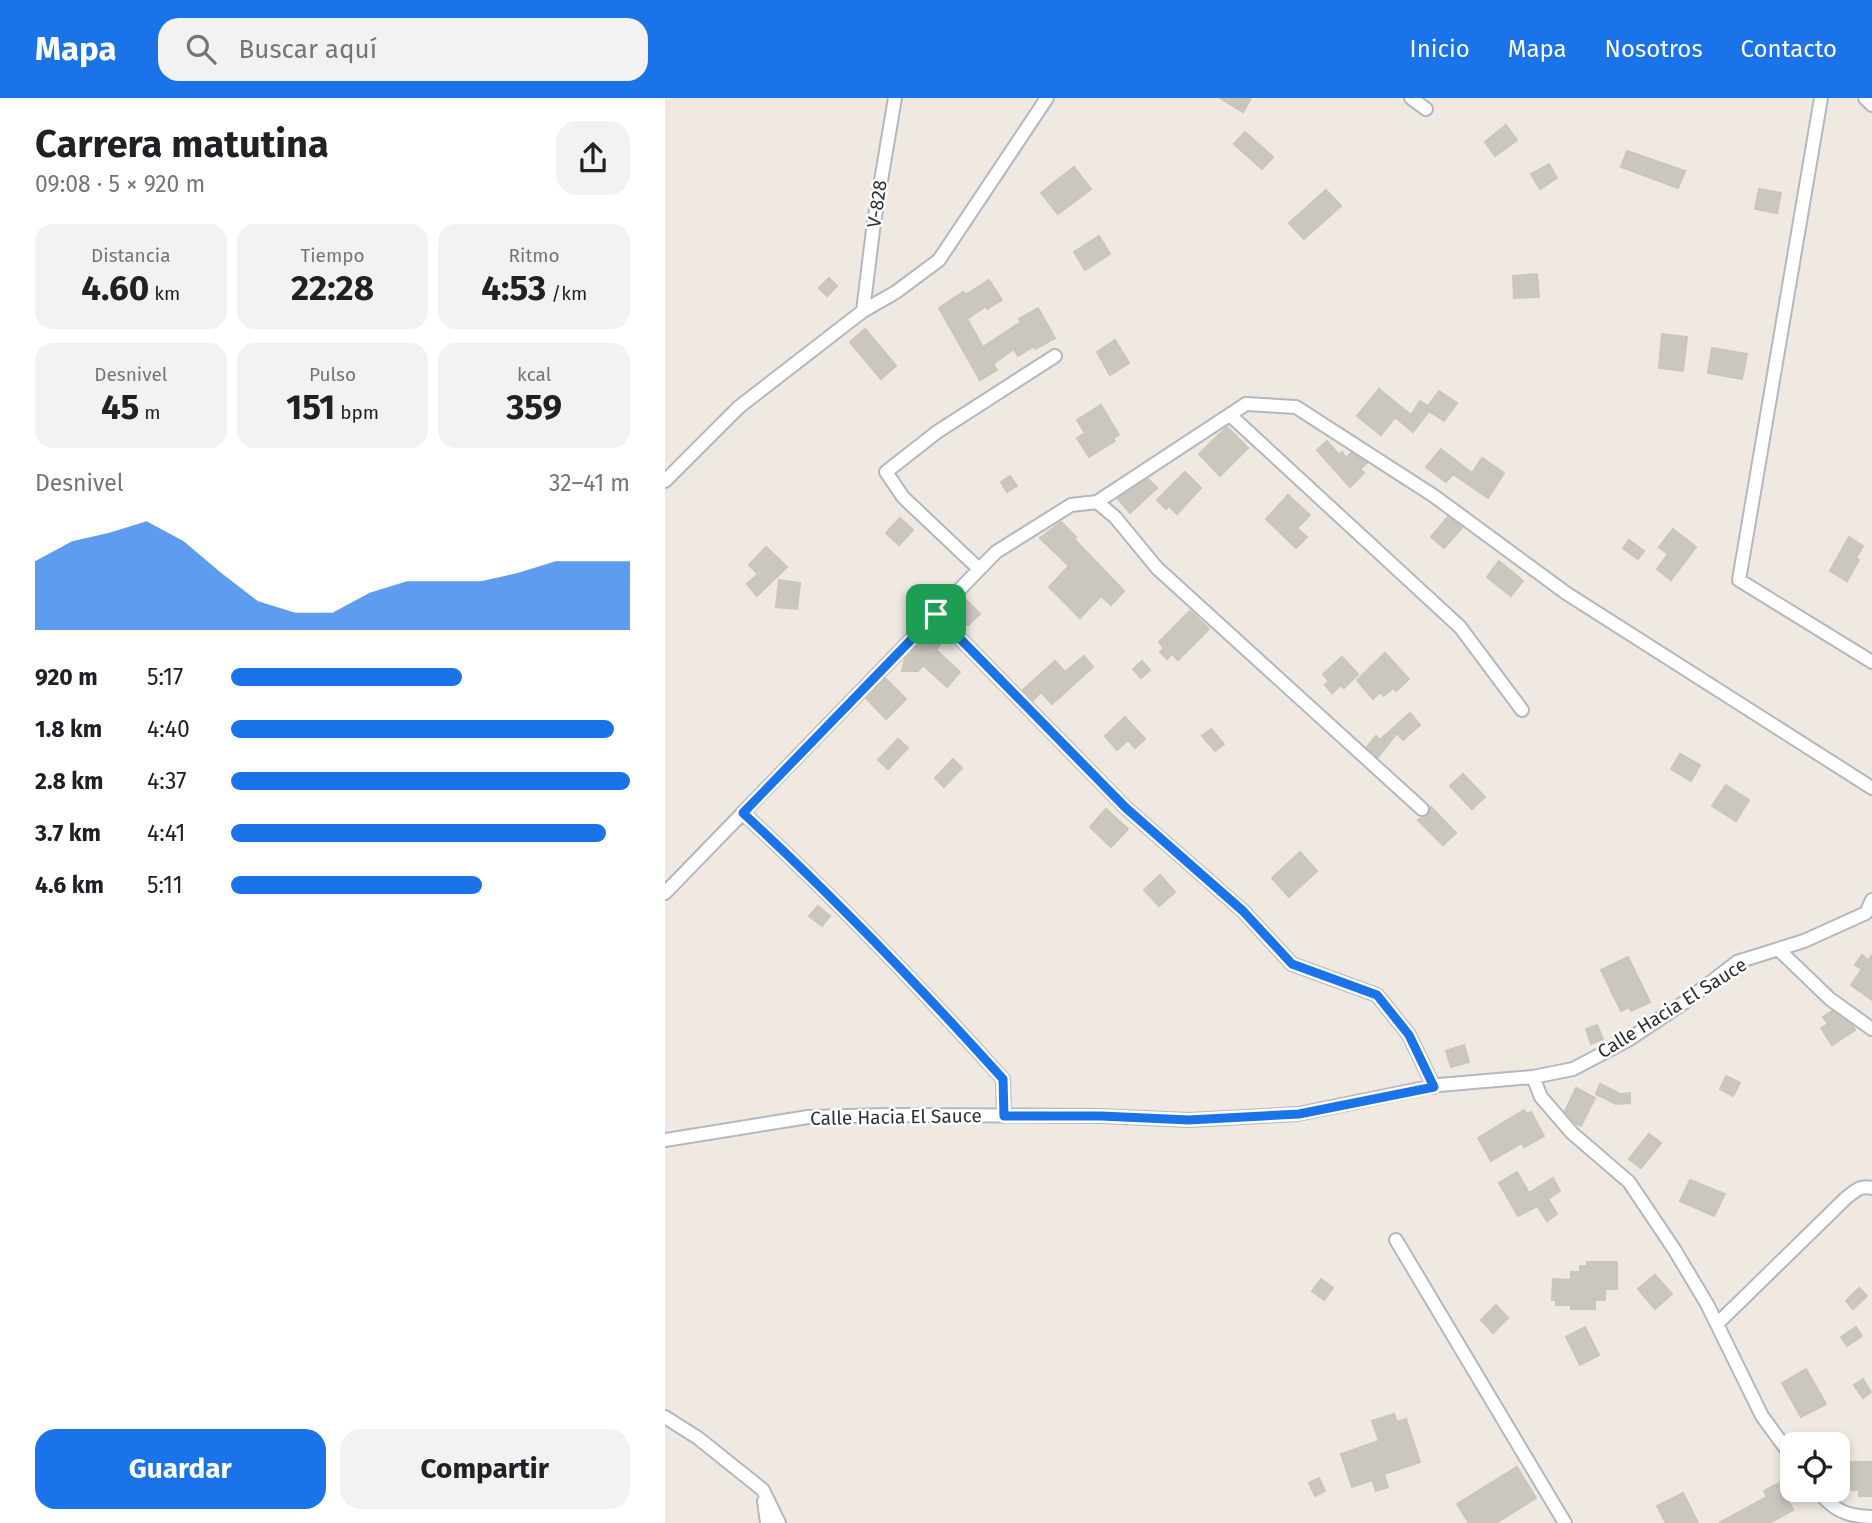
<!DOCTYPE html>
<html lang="es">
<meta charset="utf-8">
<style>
:root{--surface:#fff;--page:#f2f2f2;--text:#202124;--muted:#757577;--accent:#1a73e8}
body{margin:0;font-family:"Fira Sans",sans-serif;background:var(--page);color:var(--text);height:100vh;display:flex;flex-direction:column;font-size:26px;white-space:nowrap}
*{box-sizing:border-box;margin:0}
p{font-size:23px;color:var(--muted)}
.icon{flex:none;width:38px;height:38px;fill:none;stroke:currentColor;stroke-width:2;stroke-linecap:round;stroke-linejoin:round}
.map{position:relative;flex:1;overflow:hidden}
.details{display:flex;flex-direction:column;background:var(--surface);width:665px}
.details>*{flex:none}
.buttons{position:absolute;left:1115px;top:1334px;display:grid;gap:14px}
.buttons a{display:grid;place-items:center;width:70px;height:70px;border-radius:14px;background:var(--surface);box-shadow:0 4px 10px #0003;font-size:35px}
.pin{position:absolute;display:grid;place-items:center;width:60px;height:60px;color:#fff;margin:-30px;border-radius:14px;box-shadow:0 4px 10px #0006}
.round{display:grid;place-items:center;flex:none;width:74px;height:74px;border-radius:21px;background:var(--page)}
.overview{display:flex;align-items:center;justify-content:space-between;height:119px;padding:0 35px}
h1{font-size:38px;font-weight:700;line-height:52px}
.stats{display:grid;grid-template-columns:repeat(3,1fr);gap:10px;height:119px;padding:7px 35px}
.stats div{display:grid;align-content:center;border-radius:18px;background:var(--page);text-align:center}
.stats b{font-size:35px;font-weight:700}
.stats small{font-size:19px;font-weight:400}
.stats p{font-size:19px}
.chart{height:196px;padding:14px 35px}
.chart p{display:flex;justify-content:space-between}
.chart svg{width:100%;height:126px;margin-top:7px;fill:var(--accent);opacity:.7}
.cta{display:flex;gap:14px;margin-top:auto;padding:14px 35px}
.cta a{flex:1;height:80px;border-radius:21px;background:var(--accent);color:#fff;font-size:28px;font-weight:700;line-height:80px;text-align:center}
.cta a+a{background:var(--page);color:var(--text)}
ul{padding:0 35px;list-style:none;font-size:23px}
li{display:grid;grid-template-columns:112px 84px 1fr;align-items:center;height:52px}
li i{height:18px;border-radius:9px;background:var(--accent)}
header{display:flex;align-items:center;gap:42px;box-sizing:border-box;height:98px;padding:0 35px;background:var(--accent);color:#fff}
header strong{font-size:33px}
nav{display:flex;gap:38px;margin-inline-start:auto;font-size:24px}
.search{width:490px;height:63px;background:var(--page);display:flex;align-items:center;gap:18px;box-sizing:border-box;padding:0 24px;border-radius:21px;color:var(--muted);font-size:26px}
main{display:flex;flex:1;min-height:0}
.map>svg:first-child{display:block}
.building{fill:#cbc7bf;stroke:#cbc5ba;stroke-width:2}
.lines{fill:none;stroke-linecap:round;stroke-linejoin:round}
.street-casing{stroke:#b4b7c1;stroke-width:16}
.street{stroke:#fff;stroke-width:12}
.route-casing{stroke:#fff;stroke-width:14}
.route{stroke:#1a73e8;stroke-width:9}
.labels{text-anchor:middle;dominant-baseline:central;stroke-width:5;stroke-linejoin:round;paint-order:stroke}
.street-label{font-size:19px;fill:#2e2e2e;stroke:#fff}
</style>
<header>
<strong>Mapa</strong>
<div class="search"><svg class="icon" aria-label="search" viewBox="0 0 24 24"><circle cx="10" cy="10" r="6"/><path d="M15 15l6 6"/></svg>Buscar aquí</div>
<nav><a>Inicio</a><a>Mapa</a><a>Nosotros</a><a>Contacto</a></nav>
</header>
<main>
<section class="details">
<div class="overview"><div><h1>Carrera matutina</h1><p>09:08 · 5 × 920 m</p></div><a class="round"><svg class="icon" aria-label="share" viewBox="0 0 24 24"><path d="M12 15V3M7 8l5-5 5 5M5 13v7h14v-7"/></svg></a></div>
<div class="stats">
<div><p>Distancia</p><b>4.60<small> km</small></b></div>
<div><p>Tiempo</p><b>22:28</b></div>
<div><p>Ritmo</p><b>4:53<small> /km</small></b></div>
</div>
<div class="stats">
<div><p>Desnivel</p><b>45<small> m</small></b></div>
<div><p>Pulso</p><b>151<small> bpm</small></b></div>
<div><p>kcal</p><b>359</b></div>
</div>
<div class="chart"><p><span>Desnivel</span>32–41 m</p>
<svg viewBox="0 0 160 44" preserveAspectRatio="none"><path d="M0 44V20L10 13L20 10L30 6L40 13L50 24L60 34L70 38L80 38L90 31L100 27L110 27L120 27L130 24L140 20L150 20L160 20V44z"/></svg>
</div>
<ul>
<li><b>920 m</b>5:17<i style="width:58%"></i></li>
<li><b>1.8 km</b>4:40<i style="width:96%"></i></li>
<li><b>2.8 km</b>4:37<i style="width:100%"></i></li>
<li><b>3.7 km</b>4:41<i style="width:94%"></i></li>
<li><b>4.6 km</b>5:11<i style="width:63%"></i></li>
</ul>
<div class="cta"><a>Guardar</a><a>Compartir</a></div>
</section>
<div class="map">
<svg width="1207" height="1425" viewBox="0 0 1207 1425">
<rect width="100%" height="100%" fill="#efe9e1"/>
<!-- building -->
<path class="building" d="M555,0H586L578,14Z
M841,27L852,42L830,58L820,44Z
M580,34L608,59L597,71L569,46Z
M962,53L1020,73L1013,90L956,69Z
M884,66L892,80L875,91L866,76Z
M409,69L426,91L393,116L376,95Z
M1094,91L1116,95L1112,115L1090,111Z
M661,92L676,108L639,141L624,125Z
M434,138L445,156L420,172L409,154Z
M872,176L874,199L849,200L848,178Z
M164,180L172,188L162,198L154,190Z
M324,182L337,202L322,211L321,208L302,221L318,249L356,224L354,221L373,210L390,240L370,251L369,248L353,258L349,251L328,266L332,272L315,282L274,210L298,194L300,197Z
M200,231L231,268L216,281L185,244Z
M997,236L1022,239L1018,273L994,270Z
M450,242L464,265L445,277L432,254Z
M1047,250L1082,256L1077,281L1043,275Z
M714,291L746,317L755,303L763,308L774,293L792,305L779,323L764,313L748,334L730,319L716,337L692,318Z
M436,307L454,337L448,340L450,343L424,359L412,340L420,335L412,322Z
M562,329L583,350L555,378L534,356Z
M662,343L674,357L677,354L681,360L686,355L702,365L695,371L699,375L685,389L652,352Z
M776,351L807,375L817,360L839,375L823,400L788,376L781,384L761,369Z
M520,374L536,390L512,416L504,408L501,411L492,402Z
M345,378L352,388L342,394L336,384Z
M483,381L492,390L465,415L453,401Z
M623,397L645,417L632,430L642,439L631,450L601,421Z
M783,419L797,430L779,450L766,439Z
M235,420L248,432L234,447L221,435Z
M396,424L411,439L409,441L459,493L446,507L436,498L415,520L384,489L404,468L375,440Z
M1008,431L1031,449L1006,482L992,471L1003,456L994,449Z
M1184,439L1198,448L1191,460L1194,462L1182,483L1165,473Z
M964,442L979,453L973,461L958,450Z
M101,449L122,469L92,498L82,486L93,476L84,467Z
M834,463L858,483L846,498L822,479Z
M114,482L135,485L132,511L111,509Z
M299,500L315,516L303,527L288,511Z
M525,513L544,531L513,562L507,556L502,561L495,554L499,550L494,544Z
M265,534L276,545L271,552L295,574L282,589L258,567L253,573H237L240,561Z
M720,555L744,581L731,593L728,590L719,598L715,594L708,601L692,582Z
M419,558L428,569L387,606L376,594L368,602L358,592L390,563L400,574Z
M677,559L693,576L679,590L676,587L667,595L660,587L664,583L658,576Z
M477,563L485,572L476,580L468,571Z
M220,580L241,601L221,621L201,600Z
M745,615L755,627L738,642L732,635L713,659L702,649L711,638L715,642Z
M460,619L480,641L470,650L463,642L452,652L440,638Z
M546,631L559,646L550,653L537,638Z
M233,641L243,650L223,671L213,662Z
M1015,656L1035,667L1026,683L1006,671Z
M288,661L297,670L279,689L270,680Z
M798,676L820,699L807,711L785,688Z
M1061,687L1084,702L1071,723L1047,708Z
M766,709L791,735L778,747L753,722L763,717Z
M441,711L463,731L446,749L425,729Z
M635,754L652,773L624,799L607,780Z
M495,777L510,794L494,808L479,792Z
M153,808L165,818L157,828L144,818Z
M1197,857L1203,862L1207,857V902L1186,887L1197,871L1190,867Z
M963,859L985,904L966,913L964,909L956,913L936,872Z
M1167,913L1187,927L1190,932L1167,947L1156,930L1163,926L1158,919Z
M932,927L938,941L926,946L921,931Z
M799,947L804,964L786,969L781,953Z
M1061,978L1075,985L1068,998L1055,991Z
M935,986L955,996L965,995V1005L951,1006L931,996Z
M911,990L930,1000L916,1028L910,1025L900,1013Z
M859,1012L862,1016L866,1014L879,1038L859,1049L857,1045L826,1063L813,1040Z
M984,1036L996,1045L976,1070L964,1061Z
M852,1074L864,1095L888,1080L895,1093L883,1101L892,1116L882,1123L872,1108L853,1118L834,1085Z
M1025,1082L1060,1096L1049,1118L1015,1103Z
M922,1164H952V1191H940V1202H930V1211H906V1207H891V1202H887L888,1181L906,1182V1174H915V1168H922Z
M990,1177L1007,1196L990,1211L973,1191Z
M656,1181L668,1190L659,1202L647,1193Z
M1194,1190L1202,1198L1188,1211L1181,1203Z
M831,1207L843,1220L828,1235L816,1222Z
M920,1229L934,1257L915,1267L901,1239Z
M1191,1229L1197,1238L1182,1248L1176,1239Z
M1141,1271L1161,1306L1136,1319L1117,1285Z
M1198,1281L1206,1294L1198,1300L1189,1287Z
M729,1316L732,1324L741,1321L755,1364L719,1376L723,1389L711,1393L707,1382L687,1389L676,1356L714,1343L707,1323Z
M1177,1364H1207V1398H1194V1392H1175Z
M852,1369L871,1400L831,1425H804L792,1406Z
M654,1380L660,1393L650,1398L644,1385Z
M1114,1385L1128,1412L1104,1425H1054L1102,1399L1099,1393Z
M1018,1395L1033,1425H1001L992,1408Z"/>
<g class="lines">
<defs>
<path id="street" d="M746,0L761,11
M1156,0L1074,482L1207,564
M1200,0L1207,7
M198,213L209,124L230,0
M565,317L795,529L857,612
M0,383L74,309L198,213L231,194L274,162L382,0
M432,404L581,306L631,309L769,398L901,495L1207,690
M314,471L238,399L221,374L272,334L390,258
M271,516L461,710L578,813L627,866L712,897L744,937L769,989
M78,715C169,799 255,889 338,981L339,1018
M0,795L331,454L406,407L432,404L450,419L492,470L757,711
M1113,851L1165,901L1207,931
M868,979L876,999L907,1035L964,1084L1009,1151L1042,1206L1097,1318L1127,1359
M0,1042L143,1019L223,1017L436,1018L524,1022L633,1016L774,987L868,979L908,971L963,942L1020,904L1072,864L1139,843L1201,815L1207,802
M731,1142L900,1425
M1052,1226L1181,1100C1190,1093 1195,1087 1207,1090
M0,1319L33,1340L98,1392L114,1425
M1151,1391C1169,1412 1179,1418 1207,1419
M99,1403L102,1425"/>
</defs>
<!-- street casing -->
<use href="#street" class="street-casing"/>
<!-- street -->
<use href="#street" class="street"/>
</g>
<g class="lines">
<defs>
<path id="route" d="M271,516L461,710L578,813L627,866L712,897L744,937L769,989L634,1016L524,1022L436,1018H339L338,981C255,889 169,799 78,715Z"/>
</defs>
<!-- route casing -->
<use href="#route" class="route-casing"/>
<!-- route -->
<use href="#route" class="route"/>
</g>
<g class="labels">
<!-- street labels -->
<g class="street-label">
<text transform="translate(212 106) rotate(-82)">V-828</text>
<text transform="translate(1007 910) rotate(-32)">Calle Hacia El Sauce</text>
<text transform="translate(231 1019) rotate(-1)">Calle Hacia El Sauce</text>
</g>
</g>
</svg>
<div class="buttons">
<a><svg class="icon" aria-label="locate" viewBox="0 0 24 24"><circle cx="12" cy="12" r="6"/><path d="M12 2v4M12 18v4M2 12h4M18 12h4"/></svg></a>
</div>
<div class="pin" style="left:271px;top:516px;background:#1e9e55"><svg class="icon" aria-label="arrive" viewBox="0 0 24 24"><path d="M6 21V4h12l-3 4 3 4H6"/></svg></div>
</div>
</main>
